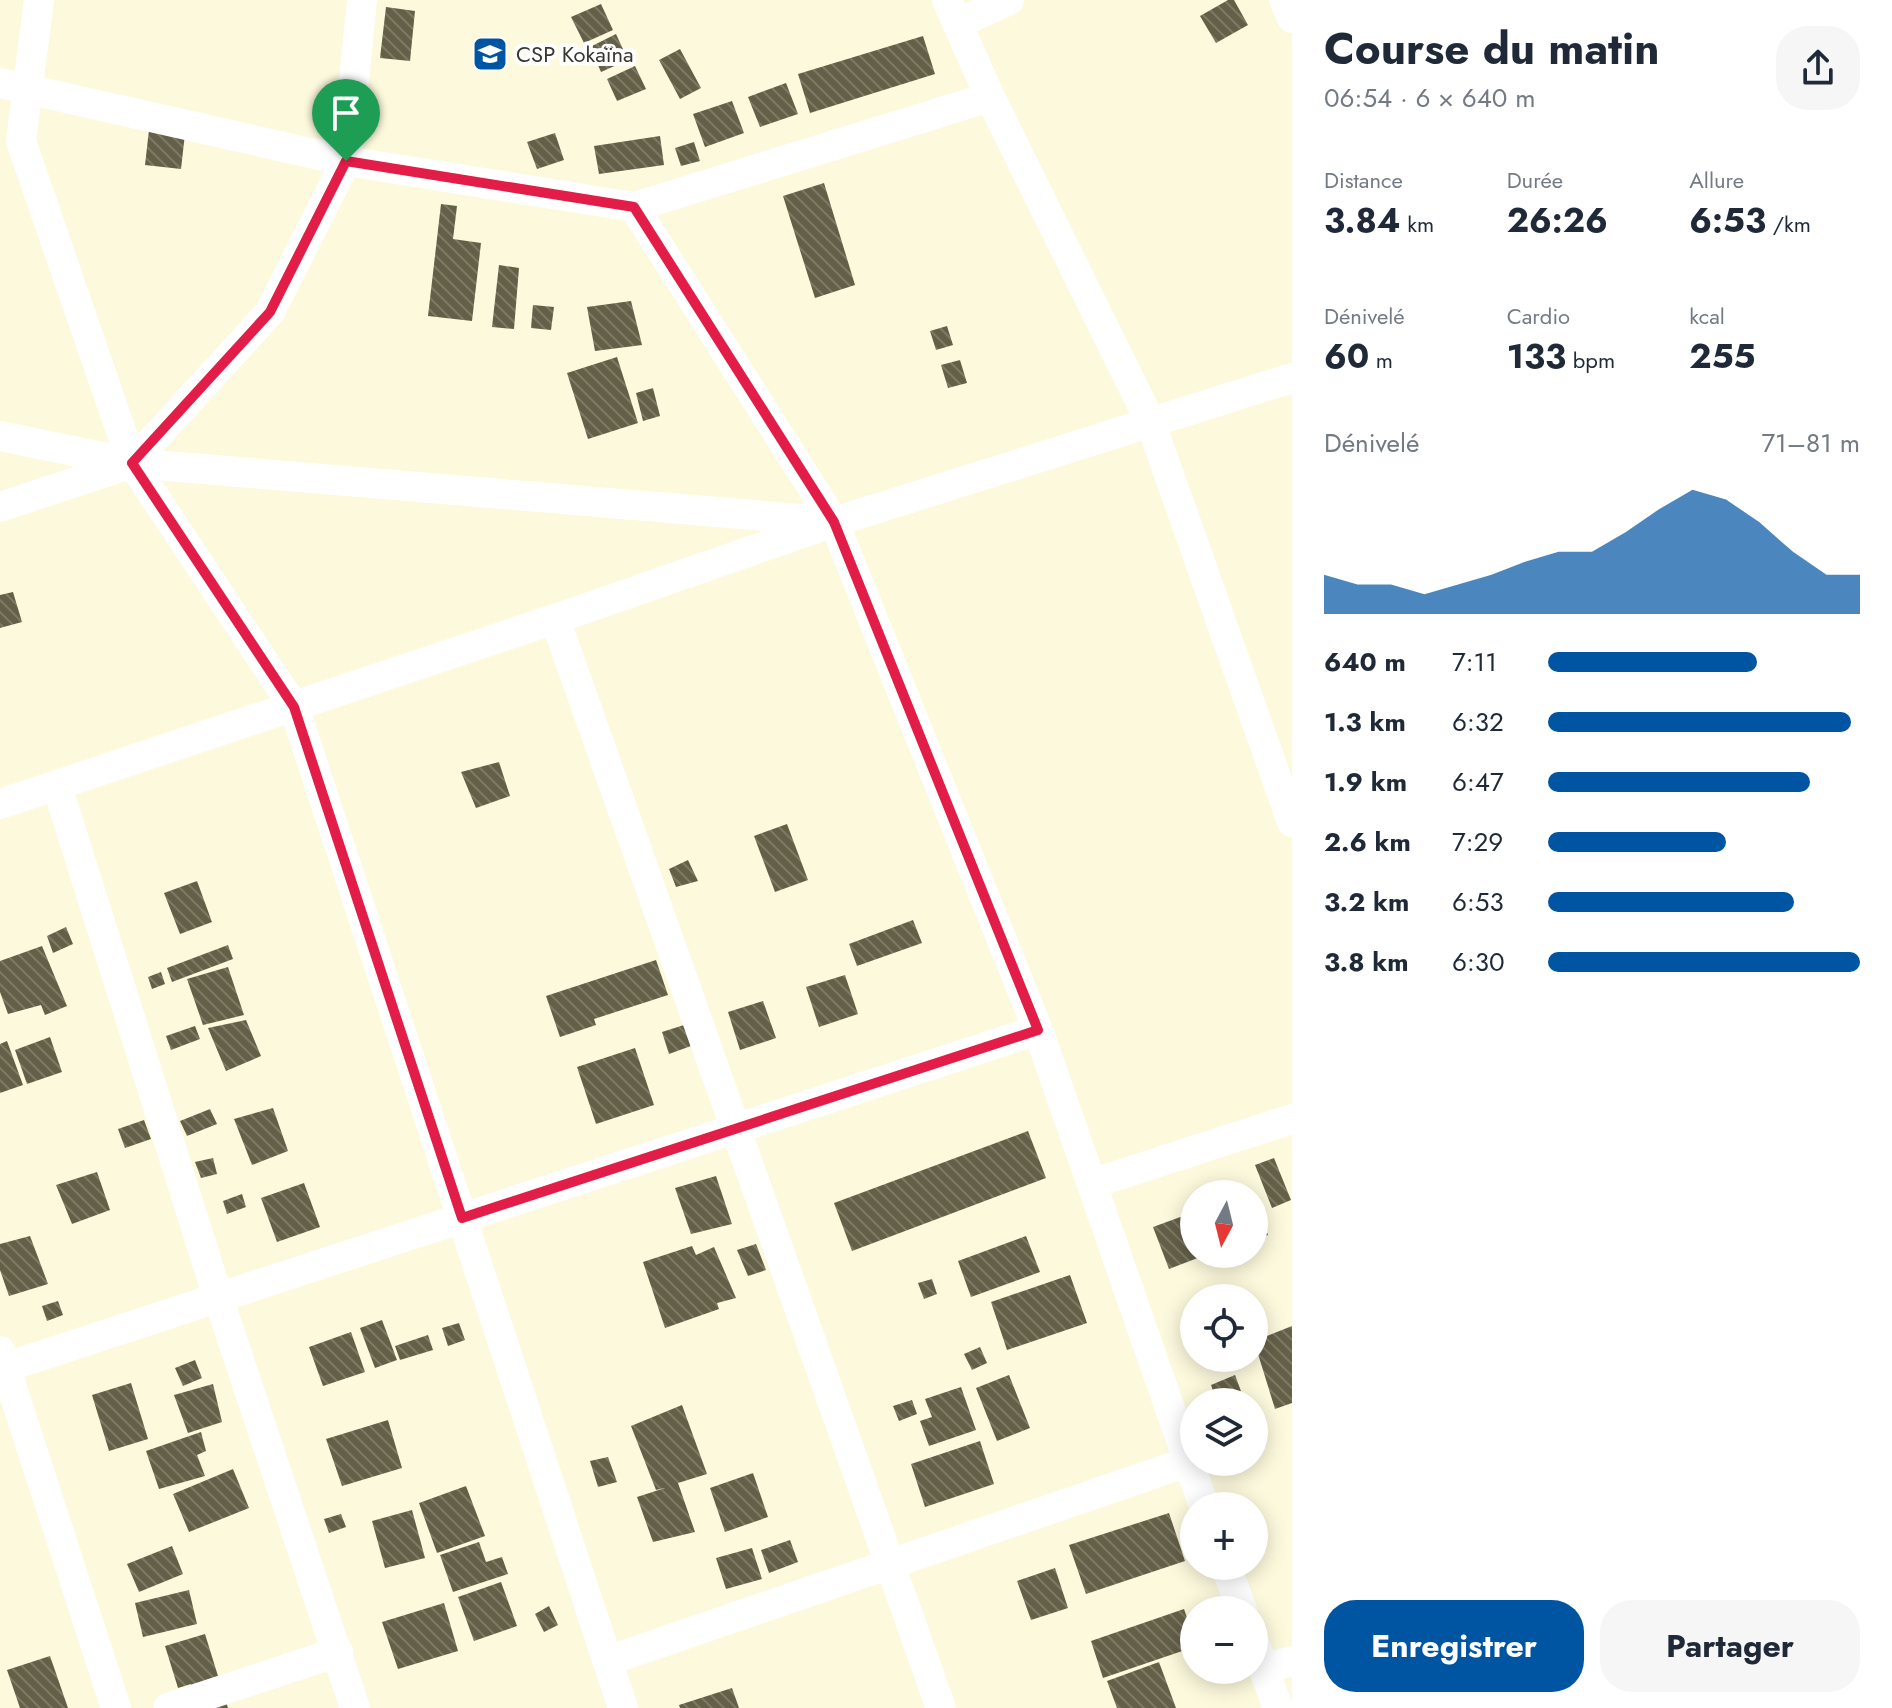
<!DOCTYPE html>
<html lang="fr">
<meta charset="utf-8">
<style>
:root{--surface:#fff;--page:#f6f6f7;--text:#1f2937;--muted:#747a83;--accent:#0055a3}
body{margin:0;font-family:Jost,sans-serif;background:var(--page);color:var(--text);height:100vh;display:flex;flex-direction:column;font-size:30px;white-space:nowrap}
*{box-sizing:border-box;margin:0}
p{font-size:26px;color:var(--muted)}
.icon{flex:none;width:44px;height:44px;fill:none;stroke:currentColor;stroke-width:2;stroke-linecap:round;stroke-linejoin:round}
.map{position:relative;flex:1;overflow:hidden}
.side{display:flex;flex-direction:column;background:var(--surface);width:600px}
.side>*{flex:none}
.needle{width:52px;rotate:187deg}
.tools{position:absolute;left:1180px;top:1180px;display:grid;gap:16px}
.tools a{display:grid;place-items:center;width:88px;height:88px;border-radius:50%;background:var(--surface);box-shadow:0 4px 20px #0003;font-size:40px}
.pin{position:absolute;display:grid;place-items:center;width:68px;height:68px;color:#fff;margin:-82px -34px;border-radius:50% 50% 50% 0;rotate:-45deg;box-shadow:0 0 8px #0007}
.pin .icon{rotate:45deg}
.round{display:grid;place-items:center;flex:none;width:84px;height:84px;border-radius:32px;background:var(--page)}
.headline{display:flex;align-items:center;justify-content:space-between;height:136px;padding:0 32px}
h1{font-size:44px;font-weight:700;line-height:60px}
.metrics{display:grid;grid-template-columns:repeat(3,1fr);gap:12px;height:136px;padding:8px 32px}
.metrics div{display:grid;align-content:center}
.metrics b{font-size:34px;font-weight:700}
.metrics small{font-size:22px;font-weight:400}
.metrics p{font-size:22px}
.chart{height:224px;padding:16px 32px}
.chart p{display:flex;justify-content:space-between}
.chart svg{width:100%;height:144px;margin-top:8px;fill:var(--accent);opacity:.7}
.cta{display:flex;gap:16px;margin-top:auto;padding:16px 32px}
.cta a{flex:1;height:92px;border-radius:32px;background:var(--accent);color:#fff;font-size:32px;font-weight:700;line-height:92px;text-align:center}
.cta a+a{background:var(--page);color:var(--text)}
ul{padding:0 32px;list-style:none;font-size:26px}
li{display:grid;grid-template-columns:128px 96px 1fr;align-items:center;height:60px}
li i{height:20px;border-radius:10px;background:var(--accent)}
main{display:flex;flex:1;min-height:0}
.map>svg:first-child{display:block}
.building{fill:url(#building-back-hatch)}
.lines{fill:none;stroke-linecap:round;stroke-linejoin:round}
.street{stroke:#fff;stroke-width:30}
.route-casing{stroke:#fff;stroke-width:16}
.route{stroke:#e11d48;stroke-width:10}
.labels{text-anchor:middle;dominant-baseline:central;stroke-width:8;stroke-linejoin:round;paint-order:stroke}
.poi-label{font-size:22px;fill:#38372c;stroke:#fff;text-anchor:start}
</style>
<main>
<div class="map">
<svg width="1292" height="1708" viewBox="0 0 1292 1708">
<defs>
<pattern id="building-back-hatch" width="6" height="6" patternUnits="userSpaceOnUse" patternTransform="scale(2)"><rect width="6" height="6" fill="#646048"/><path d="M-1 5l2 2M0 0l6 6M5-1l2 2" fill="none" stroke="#7c7966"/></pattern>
</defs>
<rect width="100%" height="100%" fill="#fdf9dd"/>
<!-- building -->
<path class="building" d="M1228,0H1234L1248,25L1216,43L1200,16Z
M601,4L613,30L584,43L571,17Z
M386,7L415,11L410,61L380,58Z
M616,34L628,60L601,72L590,47Z
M923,36L935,74L810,113L798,74Z
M680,49L701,88L680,99L659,60Z
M635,66L646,89L617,101L607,79Z
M786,83L798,114L760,127L748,97Z
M732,101L744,133L705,147L693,114Z
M150,121L186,125L181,169L145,165Z
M555,133L564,160L537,169L527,142Z
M660,136L664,165L599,174L594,146Z
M694,142L700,161L681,166L675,148Z
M824,183L855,285L815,298L783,196Z
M441,204L457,206L453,239L481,243L472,321L428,316Z
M499,265L519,268L514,329L492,327Z
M631,301L642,345L595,351L587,307Z
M533,305L554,307L551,330L531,328Z
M947,326L953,345L936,350L930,331Z
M617,357L638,423L588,439L567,373Z
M960,360L967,383L948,388L941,365Z
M653,388L660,416L643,421L636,393Z
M13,592L22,622L0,628V595Z
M499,762L510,796L476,808L461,772Z
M787,824L808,880L775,892L754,836Z
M688,860L698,881L676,887L669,869Z
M197,881L212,922L180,934L164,893Z
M913,920L922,943L857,966L849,944Z
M66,927L73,944L53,953L47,936Z
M228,945L233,959L172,982L167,968Z
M42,946L67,1006L45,1015L41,1005L8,1014L0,992V961Z
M656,960L668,995L594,1019L596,1025L560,1037L546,996Z
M228,967L244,1015L203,1025L187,979Z
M161,972L165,984L152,989L148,977Z
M845,975L858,1014L819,1027L806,987Z
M763,1001L776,1038L740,1050L728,1012Z
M246,1020L261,1056L226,1071L208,1028Z
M684,1025L691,1046L669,1054L662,1032Z
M195,1026L200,1039L171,1050L166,1036Z
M50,1037L62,1072L27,1084L15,1050Z
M7,1041L23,1085L0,1093V1044Z
M635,1048L654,1105L596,1124L577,1067Z
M273,1108L288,1151L252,1165L234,1119Z
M210,1109L217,1124L187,1136L180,1121Z
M144,1120L151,1139L125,1148L118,1129Z
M1028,1131L1046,1178L852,1251L834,1203Z
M213,1158L217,1174L201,1178L195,1162Z
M1274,1158L1291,1200L1272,1208L1255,1165Z
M97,1172L110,1210L72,1224L56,1185Z
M716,1176L732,1224L691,1234L675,1188Z
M304,1183L320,1227L277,1242L261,1198Z
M242,1194L246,1207L227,1214L223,1201Z
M1254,1199L1268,1235L1254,1240Z
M1194,1212V1254H1208L1169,1269L1153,1227Z
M30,1236L48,1284L9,1296L0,1270V1244Z
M1026,1236L1040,1272L971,1297L958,1261Z
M756,1244L766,1270L748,1276L737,1250Z
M692,1246L696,1255L714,1247L736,1298L717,1303L719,1309L665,1328L643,1262Z
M1070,1275L1087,1323L1007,1350L991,1302Z
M932,1279L937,1294L924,1299L918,1283Z
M58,1301L63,1315L47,1321L42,1306Z
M382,1320L397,1360L375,1368L360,1328Z
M459,1323L465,1340L448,1346L442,1328Z
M1292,1326V1403L1275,1409L1254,1341Z
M351,1332L365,1372L323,1386L309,1347Z
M428,1335L433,1350L400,1360L395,1346Z
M980,1347L987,1363L972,1370L964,1354Z
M195,1360L202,1378L183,1386L175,1368Z
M1009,1375L1030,1428L997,1441L976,1388Z
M1235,1375L1245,1402H1217L1211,1385Z
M131,1383L148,1439L109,1451L92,1395Z
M213,1384L222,1422L188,1433L174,1395Z
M961,1387L976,1430L929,1446L920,1421L932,1417L925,1399Z
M912,1400L917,1414L899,1421L893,1406Z
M682,1405L707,1474L678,1483L695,1532L653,1542L637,1497L665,1488L656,1490L631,1426Z
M388,1420L402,1468L342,1486L326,1439Z
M201,1432L206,1451L197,1455L205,1476L159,1489L146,1451Z
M980,1441L994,1484L925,1507L911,1464Z
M608,1457L617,1482L598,1487L590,1461Z
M233,1469L249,1508L189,1532L173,1494Z
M753,1473L768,1517L725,1532L710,1488Z
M466,1486L485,1536L437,1553L419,1503Z
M412,1510L425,1558L385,1568L372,1521Z
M1169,1513L1185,1561L1086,1594L1069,1545Z
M341,1514L346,1527L329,1533L324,1519Z
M790,1540L798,1562L769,1573L761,1550Z
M479,1542L486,1562L502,1557L508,1574L453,1592L440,1555Z
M172,1546L183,1574L139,1592L127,1564Z
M752,1548L762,1579L726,1589L716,1558Z
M1055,1568L1068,1608L1031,1620L1017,1581Z
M501,1582L517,1626L474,1641L458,1597Z
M189,1590L197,1624L143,1637L135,1603Z
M444,1603L458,1651L398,1669L382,1622Z
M549,1606L558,1625L544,1632L535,1614Z
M1184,1609L1194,1638V1647L1103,1678L1091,1641Z
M205,1634L218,1676L228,1708H186L191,1684L178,1688L165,1646Z
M50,1656L68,1708H20L7,1670Z
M1159,1662L1176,1708H1117L1107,1681Z
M732,1688L739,1708H680L679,1705Z"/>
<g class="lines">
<!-- street -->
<path class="street" d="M39,0L21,141L132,463
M362,0L346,161L270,312L132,463L294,707L623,1708
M947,0L990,97L1150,421L1292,822
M1284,0L1292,18
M959,23L1009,0
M0,83L346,161L634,207L990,97
M634,207L834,522L1038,1030L1204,1506
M0,436L132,463L825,521
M0,507L130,464
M555,619L941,1708
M57,786L218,1297L355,1708
M0,804L555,619L834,522L1292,378
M1094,1183L1292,1119
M0,1351L116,1708
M0,1369L1038,1030
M1226,1566L1242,1610
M1254,1642L1278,1708
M607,1661L1188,1462
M1264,1669L1292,1661
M168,1708L338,1652"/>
</g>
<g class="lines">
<defs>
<path id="route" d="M346,161L634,207L834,522L1038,1030L462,1218L294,707L132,463L270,312Z"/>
</defs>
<!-- route casing -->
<use href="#route" class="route-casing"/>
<!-- route -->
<use href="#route" class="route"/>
</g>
<!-- icons -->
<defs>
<symbol id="school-square" viewBox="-11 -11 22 22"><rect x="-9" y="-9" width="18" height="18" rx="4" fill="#0055a3" stroke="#fff"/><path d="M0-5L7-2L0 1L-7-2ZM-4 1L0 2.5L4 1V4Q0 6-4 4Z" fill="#fff"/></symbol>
</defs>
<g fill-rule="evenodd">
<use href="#school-square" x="470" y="34" width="40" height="40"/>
</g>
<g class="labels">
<!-- poi labels -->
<g class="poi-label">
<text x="516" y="54">CSP Kokaïna</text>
</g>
</g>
</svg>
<div class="tools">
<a><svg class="needle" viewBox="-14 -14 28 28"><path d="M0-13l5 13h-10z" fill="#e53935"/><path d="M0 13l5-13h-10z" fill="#747a83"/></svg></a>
<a><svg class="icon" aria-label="locate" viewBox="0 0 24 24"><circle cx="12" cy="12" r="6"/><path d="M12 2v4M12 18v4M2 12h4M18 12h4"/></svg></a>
<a><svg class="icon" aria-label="layers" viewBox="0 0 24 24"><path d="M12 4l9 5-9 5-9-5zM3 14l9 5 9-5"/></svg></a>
<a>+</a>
<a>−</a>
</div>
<div class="pin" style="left:346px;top:161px;background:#1e9e55"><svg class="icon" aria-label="arrive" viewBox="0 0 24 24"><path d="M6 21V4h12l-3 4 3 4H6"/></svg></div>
</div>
<section class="side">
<div class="headline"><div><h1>Course du matin</h1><p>06:54 · 6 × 640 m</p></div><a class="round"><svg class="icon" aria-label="share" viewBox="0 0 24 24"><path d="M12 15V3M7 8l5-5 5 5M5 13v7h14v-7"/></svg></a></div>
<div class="metrics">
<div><p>Distance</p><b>3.84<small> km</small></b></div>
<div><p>Durée</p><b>26:26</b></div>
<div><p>Allure</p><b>6:53<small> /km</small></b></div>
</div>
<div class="metrics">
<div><p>Dénivelé</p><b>60<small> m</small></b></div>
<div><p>Cardio</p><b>133<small> bpm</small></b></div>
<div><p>kcal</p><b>255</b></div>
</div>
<div class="chart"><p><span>Dénivelé</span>71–81 m</p>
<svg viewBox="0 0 160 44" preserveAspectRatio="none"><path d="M0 44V32L10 35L20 35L30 38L40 35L50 32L60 28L70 25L80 25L90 19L100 12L110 6L120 9L130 16L140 25L150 32L160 32V44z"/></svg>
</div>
<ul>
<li><b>640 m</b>7:11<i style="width:67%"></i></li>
<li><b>1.3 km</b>6:32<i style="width:97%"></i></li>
<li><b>1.9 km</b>6:47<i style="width:84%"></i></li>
<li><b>2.6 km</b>7:29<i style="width:57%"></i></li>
<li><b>3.2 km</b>6:53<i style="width:79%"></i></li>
<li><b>3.8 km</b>6:30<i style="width:100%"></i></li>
</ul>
<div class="cta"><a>Enregistrer</a><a>Partager</a></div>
</section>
</main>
